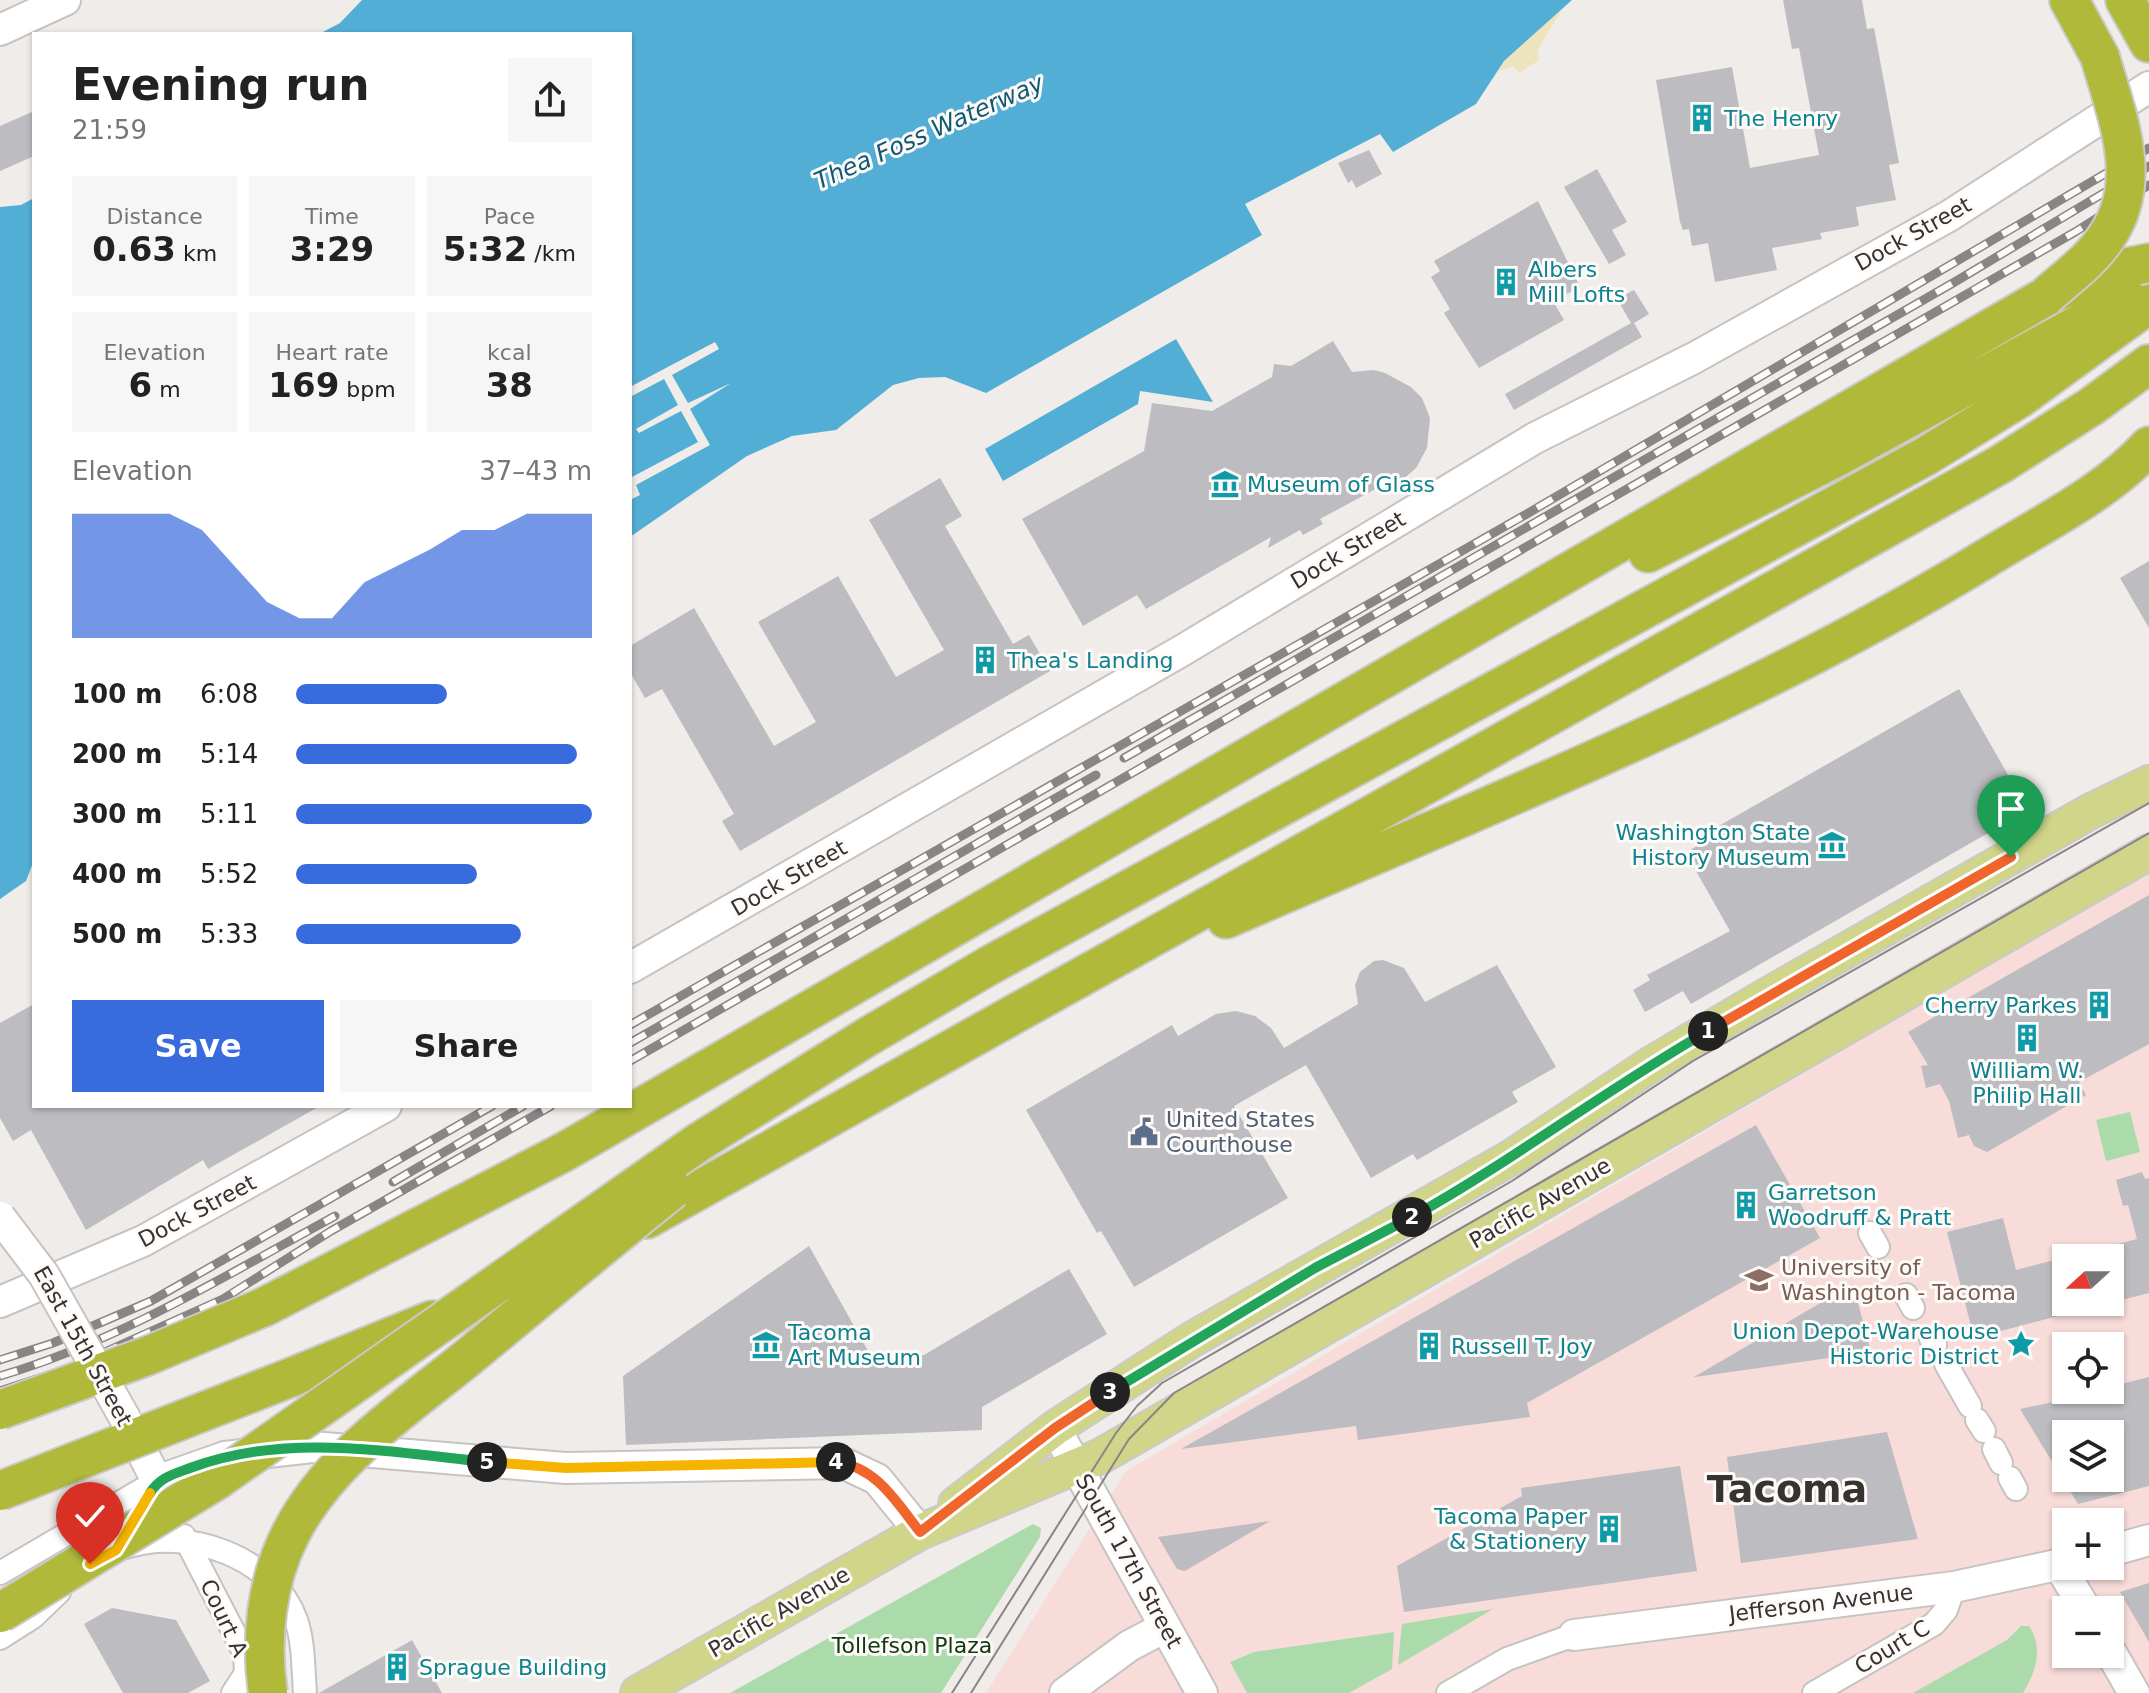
<!DOCTYPE html>
<meta charset="utf-8">
<style>
:root{--surface:#fff;--page:#f6f6f6;--text:#222;--muted:#767676;--accent:#386cdc}
body{margin:0;font-family:"DejaVu Sans",sans-serif;background:var(--page);color:var(--text);height:100vh;display:flex;flex-direction:column;font-size:30px;white-space:nowrap}
*{box-sizing:border-box;margin:0}
p{font-size:26px;color:var(--muted)}
.icon{flex:none;width:44px;height:44px;fill:none;stroke:currentColor;stroke-width:2;stroke-linecap:round;stroke-linejoin:round}
.map{position:relative;flex:1;overflow:hidden}
.details{position:absolute;left:32px;top:32px;width:600px;height:1076px;display:flex;flex-direction:column;background:var(--surface);border-radius:0px;box-shadow:0 2px 6px #0004}
.details>*{flex:none}
.needle{width:52px;rotate:249deg}
.buttons{position:absolute;left:2052px;top:1244px;display:grid;gap:16px}
.buttons a{display:grid;place-items:center;width:72px;height:72px;border-radius:0px;background:var(--surface);box-shadow:0 2px 6px #0004;font-size:40px}
.pin{position:absolute;display:grid;place-items:center;width:68px;height:68px;color:#fff;margin:-82px -34px;border-radius:50% 50% 50% 0;rotate:-45deg;box-shadow:0 0 8px #0007}
.pin .icon{rotate:45deg}
.km{position:absolute;width:40px;height:40px;margin:-20px;border-radius:50%;background:#222;color:#fff;font-size:22px;line-height:40px;text-align:center}
.round{display:grid;place-items:center;flex:none;width:84px;height:84px;border-radius:0px;background:var(--page)}
.headline{display:flex;align-items:center;justify-content:space-between;height:136px;padding:0 40px}
h1{font-size:44px;font-weight:700;line-height:60px}
.stats{display:grid;grid-template-columns:repeat(3,1fr);gap:12px;height:136px;padding:8px 40px}
.stats div{display:grid;align-content:center;border-radius:0px;background:var(--page);text-align:center}
.stats b{font-size:34px;font-weight:700}
.stats small{font-size:22px;font-weight:400}
.stats p{font-size:22px}
.chart{height:224px;padding:16px 40px}
.chart p{display:flex;justify-content:space-between}
.chart svg{width:100%;height:144px;margin-top:8px;fill:var(--accent);opacity:.7}
.primary-button{display:flex;gap:16px;margin-top:auto;padding:16px 40px}
.primary-button a{flex:1;height:92px;border-radius:0px;background:var(--accent);color:#fff;font-size:32px;font-weight:700;line-height:92px;text-align:center}
.primary-button a+a{background:var(--page);color:var(--text)}
ul{padding:0 40px;list-style:none;font-size:26px}
li{display:grid;grid-template-columns:128px 96px 1fr;align-items:center;height:60px}
li i{height:20px;border-radius:10px;background:var(--accent)}
.map>svg:first-child{display:block}
.education{fill:#f7dcd9;fill-rule:evenodd}
.green{fill:#abdbaa}
.sand{fill:#ede4be}
.water{fill:#53aed5}
.pier{fill:#f0ecea}
.building{fill:#bdbcc0;fill-rule:evenodd}
.lines{fill:none;stroke-linecap:round;stroke-linejoin:round}
.street-casing{stroke:#c7c3c1;stroke-width:26}
.secondary-casing{stroke:#c7c3c1;stroke-width:34}
.primary-casing{stroke:#cacaca;stroke-width:38}
.highway-casing{stroke:#cacaca;stroke-width:42}
.street{stroke:#fff;stroke-width:22}
.secondary{stroke:#fff;stroke-width:30}
.primary{stroke:#d0d589;stroke-width:34}
.highway{stroke:#b0b93a;stroke-width:38}
.tram{stroke:#888584;stroke-width:2}
.rail-casing{stroke:#888584;stroke-width:9}
.rail{stroke:#fdfaf8;stroke-width:6;stroke-dasharray:18;stroke-linecap:butt}
.secondary-bridge-casing{stroke:#c7c3c1;stroke-width:34;stroke-linecap:butt}
.highway-bridge-casing{stroke:#cacaca;stroke-width:42;stroke-linecap:butt}
.secondary-bridge{stroke:#fff;stroke-width:30}
.highway-bridge{stroke:#b0b93a;stroke-width:38}
.split-1-casing{stroke:#fff;stroke-width:16}
.split-2-casing{stroke:#fff;stroke-width:16}
.split-3-casing{stroke:#fff;stroke-width:16}
.split-4-casing{stroke:#fff;stroke-width:16}
.split-5-casing{stroke:#fff;stroke-width:16}
.split-6-casing{stroke:#fff;stroke-width:16}
.split-7-casing{stroke:#fff;stroke-width:16}
.split-1{stroke:#f0652b;stroke-width:10}
.split-2{stroke:#22a559;stroke-width:10}
.split-3{stroke:#22a559;stroke-width:10}
.split-4{stroke:#f0652b;stroke-width:10}
.split-5{stroke:#f5b400;stroke-width:10}
.split-6{stroke:#22a559;stroke-width:10}
.split-7{stroke:#f5b400;stroke-width:10}
.labels{text-anchor:middle;dominant-baseline:central;stroke-width:6;stroke-linejoin:round;paint-order:stroke}
.culture-label{font-size:22px;fill:#0d838f;stroke:#fdfaf8;text-anchor:start}
.street-label{font-size:22px;fill:#343232;stroke:#fdfaf8}
.service-label{font-size:22px;fill:#4e5e75;stroke:#fdfaf8;text-anchor:start}
.education-label{font-size:22px;fill:#785e54;stroke:#fdfaf8;text-anchor:start}
.park-label{font-size:22px;fill:#0f3811;stroke:#fdfaf8}
.water-label{font-size:24px;font-style:italic;fill:#0f5974;stroke:#fdfaf8}
.town-label{font-size:38px;font-weight:bold;fill:#363331;stroke:#fdfaf8}
</style>
<div class="map">
<svg width="2149" height="1693" viewBox="0 0 2149 1693">
<rect width="100%" height="100%" fill="#f0ecea"/>
<!-- education -->
<path class="education" d="M2149,871V1693H986L1126,1471ZM2066,1258H2110V1302H2066ZM2066,1346H2110V1390H2066ZM2066,1434H2110V1478H2066ZM2066,1522H2110V1566H2066ZM2066,1610H2110V1654H2066Z"/>
<!-- green -->
<path class="green" d="M2130,1112L2140,1152L2106,1161L2096,1120Z
M1033,1524L1041,1528L1040,1537L941,1693H730Z
M1493,1609L1398,1665L1402,1624Z
M2021,1626H2029C2044,1648 2036,1671 2023,1693H1913L2007,1640Z
M1394,1632L1392,1669L1349,1693H1247L1230,1662L1254,1652Z"/>
<!-- sand -->
<path class="sand" d="M1563,8L1538,49L1539,60L1520,73L1513,66L1497,72L1504,61Z"/>
<!-- water -->
<path class="water" d="M362,0H1572L1504,61L1476,104L1393,152L1380,134L1245,204L1262,235L986,393L945,377L919,378L893,385L836,430L792,436L747,456L630,537V34H319L340,23Z
M34,198V860L26,881L0,899V207L21,205Z
M1176,339L1213,402L1140,391L1138,404L1003,481L985,449Z"/>
<!-- pier -->
<path class="pier" d="M715,342L719,349L672,375L688,403L731,383L690,409L710,445L636,485L640,495L630,500V478L698,442L681,411L639,433L636,429L678,405L664,379L630,397V387Z"/>
<!-- building -->
<path class="building" d="M1783,0H1862L1867,29L1874,28L1899,163L1889,165L1896,200L1856,207L1859,226L1820,233L1822,239L1772,248L1777,270L1715,282L1708,243L1692,246L1689,229L1683,230L1680,222L1656,80L1732,67L1750,168L1819,155L1799,48L1792,49Z
M34,111V156L0,171V126Z
M1369,150L1382,174L1356,188L1352,180L1348,183L1338,163Z
M1597,169L1627,222L1612,230L1626,255L1609,264L1564,187Z
M1538,201L1580,287L1553,301L1564,320L1479,368L1444,313L1450,309L1431,277L1440,271L1434,261Z
M1634,290L1649,314L1634,323L1642,337L1514,410L1505,394L1631,323L1617,299Z
M1333,341L1352,372L1374,370L1385,373L1411,387L1422,398L1430,418L1427,448L1416,468L1407,476L1388,486L1383,485L1320,519L1323,524L1303,535L1300,530L1268,548L1271,537L1146,609L1137,595L1083,626L1022,519L1144,451L1152,403L1212,411L1272,377L1274,364L1291,366Z
M940,478L962,516L945,526L1013,644L1029,635L1050,671L740,851L722,821L734,814L662,689L645,698L630,672V646L694,608L774,746L816,722L758,622L838,576L896,677L944,650L869,520Z
M2149,561V628L2120,578Z
M1959,689L2028,810L1691,1004L1683,991L1645,1012L1633,990L1650,980L1647,975L1730,931L1696,871L1699,869L1689,851L1706,840L1703,835Z
M2149,895V1044L2079,1082L2086,1095L1987,1152L1974,1146L1969,1135L1958,1138L1949,1101L1940,1084L1926,1088L1921,1066L1928,1065L1908,1032Z
M1383,960L1404,968L1425,1002L1497,965L1556,1067L1512,1092L1518,1102L1417,1160L1413,1154L1371,1178L1306,1065L1234,1106L1288,1198L1134,1287L1101,1231L1097,1233L1026,1110L1172,1025L1178,1036L1216,1014L1236,1011L1255,1016L1271,1028L1284,1048L1358,1004L1355,985L1360,972L1374,961Z
M34,1004V1106H320L208,1169L203,1160L86,1230L31,1130L13,1141L0,1118V1023Z
M1756,1125L1820,1238L1527,1403L1530,1417L1358,1440L1356,1426L1181,1449Z
M2142,1172L2145,1179L2149,1178V1293L2110,1303V1246L2137,1239L2128,1205L2123,1206L2116,1180Z
M2003,1218L2016,1270L2066,1257V1314L1974,1338L1947,1232Z
M809,1246L871,1356L924,1355L1069,1269L1107,1334L982,1407V1430L626,1445L623,1376Z
M1853,1284L1871,1352L1695,1377H1694Z
M2149,1377V1486L2078,1504L2020,1409L2110,1390V1387ZM2066,1434H2110V1478H2066Z
M1887,1432L1918,1539L1741,1563L1727,1457Z
M1680,1466L1697,1571L1404,1612L1397,1566L1522,1496L1521,1488Z
M1270,1521L1185,1571L1177,1569L1158,1537Z
M2149,1583V1642L2120,1592Z
M112,1608L176,1620L210,1681L188,1693H123L84,1624Z
M412,1640L442,1693H319Z"/>
<g class="lines">
<defs>
<path id="street" d="M1870,1233L1878,1247
M1906,1295L1913,1308
M1931,1339L1935,1345
M1946,1364L1970,1406
M1977,1420L1984,1431
M1994,1449L2001,1463
M2010,1478L2016,1489
M184,1536L245,1654L246,1673L233,1693
M126,1547C187,1527 273,1556 296,1620C304,1643 303,1669 305,1693
M0,1573L157,1481
M0,1638L33,1617L59,1592
M1448,1693L1507,1659L1574,1635
M1814,1693L1934,1624L1946,1610L1954,1587"/>
<path id="secondary" d="M0,30L65,0
M630,968L1183,650L1535,438L1694,358L1949,216L2149,87
M0,1302L143,1241L386,1106
M126,1421L157,1481L225,1457L312,1447L566,1468L843,1463L877,1479L920,1532
M1055,1428L1202,1693
M2110,1551L2149,1540
M2059,1565L2086,1610
M1574,1635L1954,1587L2066,1563
M2110,1651L2134,1693
M1065,1693L1129,1646L1165,1627"/>
<path id="primary" d="M956,1504L1055,1428L1191,1340L1512,1157L1653,1063L1768,995L2091,811L2149,783
M638,1693L920,1532L1101,1456L2149,852"/>
<path id="highway" d="M2069,0L2100,57
M2125,0L2149,43
M1648,553L1837,457L2127,298
M1226,919C1483,807 1745,705 1985,559C2040,525 2105,494 2149,446
M867,1037L990,965L1926,456L2020,398L2149,304
M647,1219L2001,464L2092,406L2149,364
M264,1307L564,1152L2045,297L2103,272L2149,263
M292,1377L432,1320"/>
</defs>
<!-- street casing -->
<use href="#street" class="street-casing"/>
<!-- secondary casing -->
<use href="#secondary" class="secondary-casing"/>
<!-- primary casing -->
<use href="#primary" class="primary-casing"/>
<!-- highway casing -->
<use href="#highway" class="highway-casing"/>
<!-- street -->
<use href="#street" class="street"/>
<!-- secondary -->
<use href="#secondary" class="secondary"/>
<!-- primary -->
<use href="#primary" class="primary"/>
<!-- highway -->
<use href="#highway" class="highway"/>
<!-- tram -->
<path class="tram" d="M952,1693L1116,1433L1137,1406L1162,1383L1512,1181L1693,1061L2149,803
M971,1693L1129,1439L1174,1393L2149,833"/>
<defs>
<path id="rail" d="M1124,758L1953,283L2149,166
M630,1025L1525,515L2149,148
M630,1043L1096,775
M630,1061L2075,232L2149,185
M393,1182L523,1106
M0,1360L53,1343L151,1301L492,1106
M0,1376C121,1340 225,1276 335,1216
M0,1391L67,1369L223,1299L331,1231L551,1106"/>
</defs>
<!-- rail casing -->
<use href="#rail" class="rail-casing"/>
<!-- rail -->
<use href="#rail" class="rail"/>
<defs>
<path id="secondary-bridge" d="M0,1217L44,1275L126,1420"/>
<path id="highway-bridge" d="M2045,297C2066,278 2092,260 2107,236C2145,181 2116,114 2100,57
M0,1410L147,1356L264,1307
M0,1491L292,1377
M0,1613L217,1480L699,1142L867,1037
M268,1693C260,1640 266,1581 291,1533C329,1459 403,1410 466,1359C535,1302 603,1245 673,1189"/>
</defs>
<!-- secondary-bridge casing -->
<use href="#secondary-bridge" class="secondary-bridge-casing"/>
<!-- highway-bridge casing -->
<use href="#highway-bridge" class="highway-bridge-casing"/>
<!-- secondary-bridge -->
<use href="#secondary-bridge" class="secondary-bridge"/>
<!-- highway-bridge -->
<use href="#highway-bridge" class="highway-bridge"/>
</g>
<g class="lines">
<defs>
<path id="split-1" d="M1708,1031L2011,857"/>
<path id="split-2" d="M1412,1217C1514,1160 1607,1089 1708,1031"/>
<path id="split-3" d="M1110,1392L1315,1268L1412,1217"/>
<path id="split-4" d="M836,1462C877,1467 897,1503 920,1532L1055,1428L1110,1392"/>
<path id="split-5" d="M487,1462L566,1468L836,1462"/>
<path id="split-6" d="M150,1493C160,1477 174,1474 190,1468C286,1432 389,1452 487,1462"/>
<path id="split-7" d="M90,1564L116,1550L150,1493"/>
</defs>
<!-- split-1 casing -->
<use href="#split-1" class="split-1-casing"/>
<!-- split-2 casing -->
<use href="#split-2" class="split-2-casing"/>
<!-- split-3 casing -->
<use href="#split-3" class="split-3-casing"/>
<!-- split-4 casing -->
<use href="#split-4" class="split-4-casing"/>
<!-- split-5 casing -->
<use href="#split-5" class="split-5-casing"/>
<!-- split-6 casing -->
<use href="#split-6" class="split-6-casing"/>
<!-- split-7 casing -->
<use href="#split-7" class="split-7-casing"/>
<!-- split-1 -->
<use href="#split-1" class="split-1"/>
<!-- split-2 -->
<use href="#split-2" class="split-2"/>
<!-- split-3 -->
<use href="#split-3" class="split-3"/>
<!-- split-4 -->
<use href="#split-4" class="split-4"/>
<!-- split-5 -->
<use href="#split-5" class="split-5"/>
<!-- split-6 -->
<use href="#split-6" class="split-6"/>
<!-- split-7 -->
<use href="#split-7" class="split-7"/>
</g>
<!-- icons -->
<defs>
<symbol id="building-bare" viewBox="-9 -9 18 18"><path d="M-4-6H4V6H1V3H-1V6H-4ZM-2.5-4.3h1.7v1.8h-1.7ZM.8-4.3h1.7v1.8H.8ZM-2.5-1h1.7V.8h-1.7ZM.8-1h1.7V.8H.8Z" fill="#0f9aa8" stroke="#fdfaf8" stroke-width="2.5" paint-order="stroke"/></symbol>
<symbol id="museum-bare" viewBox="-9 -9 18 18"><path d="M0-6L6-3V-2H-6V-3ZM-5-1h2V3h-2ZM-1-1h2V3h-2ZM3-1h2V3H3ZM-6 4H6V6H-6Z" fill="#0f9aa8" stroke="#fdfaf8" stroke-width="2.5" paint-order="stroke"/></symbol>
<symbol id="civic-bare" viewBox="-9 -9 18 18"><path d="M-.6-6.5H3V-4.5H.6V-3L4-1V1h2V6H-6V1h2V-1L-.6-3ZM-1.2 2.5V6h2.4V2.5Z" fill="#5c6f8a" stroke="#fdfaf8" stroke-width="2.5" paint-order="stroke"/></symbol>
<symbol id="university-bare" viewBox="-9 -9 18 18"><path d="M0-5L7-2L0 1L-7-2ZM-4 1L0 2.5L4 1V4Q0 6-4 4Z" fill="#8d6e63" stroke="#fdfaf8" stroke-width="2.5" paint-order="stroke"/></symbol>
<symbol id="sight-bare" viewBox="-9 -9 18 18"><path d="M0-6L1.8-2.2L6-1.7L2.9 1.2L3.7 5.4L0 3.3L-3.7 5.4L-2.9 1.2L-6-1.7L-1.8-2.2Z" fill="#0f9aa8" stroke="#fdfaf8" stroke-width="2.5" paint-order="stroke"/></symbol>
</defs>
<g fill-rule="evenodd">
<use href="#building-bare" x="1682" y="98" width="40" height="40"/>
<use href="#building-bare" x="1486" y="262" width="40" height="40"/>
<use href="#museum-bare" x="1205" y="464" width="40" height="40"/>
<use href="#building-bare" x="965" y="640" width="40" height="40"/>
<use href="#museum-bare" x="1812" y="825" width="40" height="40"/>
<use href="#building-bare" x="2079" y="985" width="40" height="40"/>
<use href="#building-bare" x="2007" y="1018" width="40" height="40"/>
<use href="#civic-bare" x="1124" y="1112" width="40" height="40"/>
<use href="#building-bare" x="1726" y="1185" width="40" height="40"/>
<use href="#university-bare" x="1739" y="1260" width="40" height="40"/>
<use href="#sight-bare" x="2001" y="1324" width="40" height="40"/>
<use href="#museum-bare" x="746" y="1325" width="40" height="40"/>
<use href="#building-bare" x="1409" y="1326" width="40" height="40"/>
<use href="#building-bare" x="1589" y="1509" width="40" height="40"/>
<use href="#building-bare" x="377" y="1647" width="40" height="40"/>
</g>
<g class="labels">
<!-- culture labels -->
<g class="culture-label">
<text x="1724" y="118">The Henry</text>
<text x="1528" y="269">Albers<tspan x="1528" dy="25">Mill Lofts</tspan></text>
<text x="1247" y="484">Museum of Glass</text>
<text x="1007" y="660">Thea's Landing</text>
<text x="1810" y="832" text-anchor="end">Washington State<tspan x="1810" dy="25">History Museum</tspan></text>
<text x="2077" y="1005" text-anchor="end">Cherry Parkes</text>
<text x="2027" y="1070" text-anchor="middle">William W.<tspan x="2027" dy="25">Philip Hall</tspan></text>
<text x="1768" y="1192">Garretson<tspan x="1768" dy="25">Woodruff &amp; Pratt</tspan></text>
<text x="1999" y="1331" text-anchor="end">Union Depot-Warehouse<tspan x="1999" dy="25">Historic District</tspan></text>
<text x="788" y="1332">Tacoma<tspan x="788" dy="25">Art Museum</tspan></text>
<text x="1451" y="1346">Russell T. Joy</text>
<text x="1587" y="1516" text-anchor="end">Tacoma Paper<tspan x="1587" dy="25">&amp; Stationery</tspan></text>
<text x="419" y="1667">Sprague Building</text>
</g>
<!-- street labels -->
<g class="street-label">
<text transform="translate(1913 234) rotate(-29)">Dock Street</text>
<text transform="translate(1348 550) rotate(-31)">Dock Street</text>
<text transform="translate(789 878) rotate(-30)">Dock Street</text>
<text transform="translate(1540 1203) rotate(-30)">Pacific Avenue</text>
<text transform="translate(197 1211) rotate(-28)">Dock Street</text>
<text transform="translate(83 1346) rotate(61)">East 15th Street</text>
<text transform="translate(1129 1561) rotate(61)">South 17th Street</text>
<text transform="translate(1821 1603) rotate(-7)">Jefferson Avenue</text>
<text transform="translate(779 1612) rotate(-30)">Pacific Avenue</text>
<text transform="translate(224 1618) rotate(65)">Court A</text>
<text transform="translate(1892 1647) rotate(-31)">Court C</text>
</g>
<!-- service labels -->
<g class="service-label">
<text x="1166" y="1119">United States<tspan x="1166" dy="25">Courthouse</tspan></text>
</g>
<!-- education labels -->
<g class="education-label">
<text x="1781" y="1267">University of<tspan x="1781" dy="25">Washington - Tacoma</tspan></text>
</g>
<!-- park labels -->
<g class="park-label">
<text x="912" y="1645">Tollefson Plaza</text>
</g>
<!-- water labels -->
<g class="water-label">
<text transform="translate(929 132) rotate(-24)">Thea Foss Waterway</text>
</g>
<!-- town labels -->
<g class="town-label">
<text x="1787" y="1489">Tacoma</text>
</g>
</g>
</svg>
<div class="buttons">
<a><svg class="needle" viewBox="-14 -14 28 28"><path d="M0-13l5 13h-10z" fill="#e53935"/><path d="M0 13l5-13h-10z" fill="#767676"/></svg></a>
<a><svg class="icon" aria-label="locate" viewBox="0 0 24 24"><circle cx="12" cy="12" r="6"/><path d="M12 2v4M12 18v4M2 12h4M18 12h4"/></svg></a>
<a><svg class="icon" aria-label="layers" viewBox="0 0 24 24"><path d="M12 4l9 5-9 5-9-5zM3 14l9 5 9-5"/></svg></a>
<a>+</a>
<a>−</a>
</div>
<div class="pin" style="left:2011px;top:857px;background:#1e9e55"><svg class="icon" aria-label="arrive" viewBox="0 0 24 24"><path d="M6 21V4h12l-3 4 3 4H6"/></svg></div>
<div class="pin" style="left:90px;top:1564px;background:#d93025"><svg class="icon" aria-label="check" viewBox="0 0 24 24"><path d="M5 12l5 5 9-10"/></svg></div>
<b class="km" style="left:1708px;top:1031px">1</b>
<b class="km" style="left:1412px;top:1217px">2</b>
<b class="km" style="left:1110px;top:1392px">3</b>
<b class="km" style="left:836px;top:1462px">4</b>
<b class="km" style="left:487px;top:1462px">5</b>
<section class="details">
<div class="headline"><div><h1>Evening run</h1><p>21:59</p></div><a class="round"><svg class="icon" aria-label="share" viewBox="0 0 24 24"><path d="M12 15V3M7 8l5-5 5 5M5 13v7h14v-7"/></svg></a></div>
<div class="stats">
<div><p>Distance</p><b>0.63<small> km</small></b></div>
<div><p>Time</p><b>3:29</b></div>
<div><p>Pace</p><b>5:32<small> /km</small></b></div>
</div>
<div class="stats">
<div><p>Elevation</p><b>6<small> m</small></b></div>
<div><p>Heart rate</p><b>169<small> bpm</small></b></div>
<div><p>kcal</p><b>38</b></div>
</div>
<div class="chart"><p><span>Elevation</span>37–43 m</p>
<svg viewBox="0 0 160 44" preserveAspectRatio="none"><path d="M0 44V6L10 6L20 6L30 6L40 11L50 22L60 33L70 38L80 38L90 27L100 22L110 17L120 11L130 11L140 6L150 6L160 6V44z"/></svg>
</div>
<ul>
<li><b>100 m</b>6:08<i style="width:51%"></i></li>
<li><b>200 m</b>5:14<i style="width:95%"></i></li>
<li><b>300 m</b>5:11<i style="width:100%"></i></li>
<li><b>400 m</b>5:52<i style="width:61%"></i></li>
<li><b>500 m</b>5:33<i style="width:76%"></i></li>
</ul>
<div class="primary-button"><a>Save</a><a>Share</a></div>
</section>
</div>
